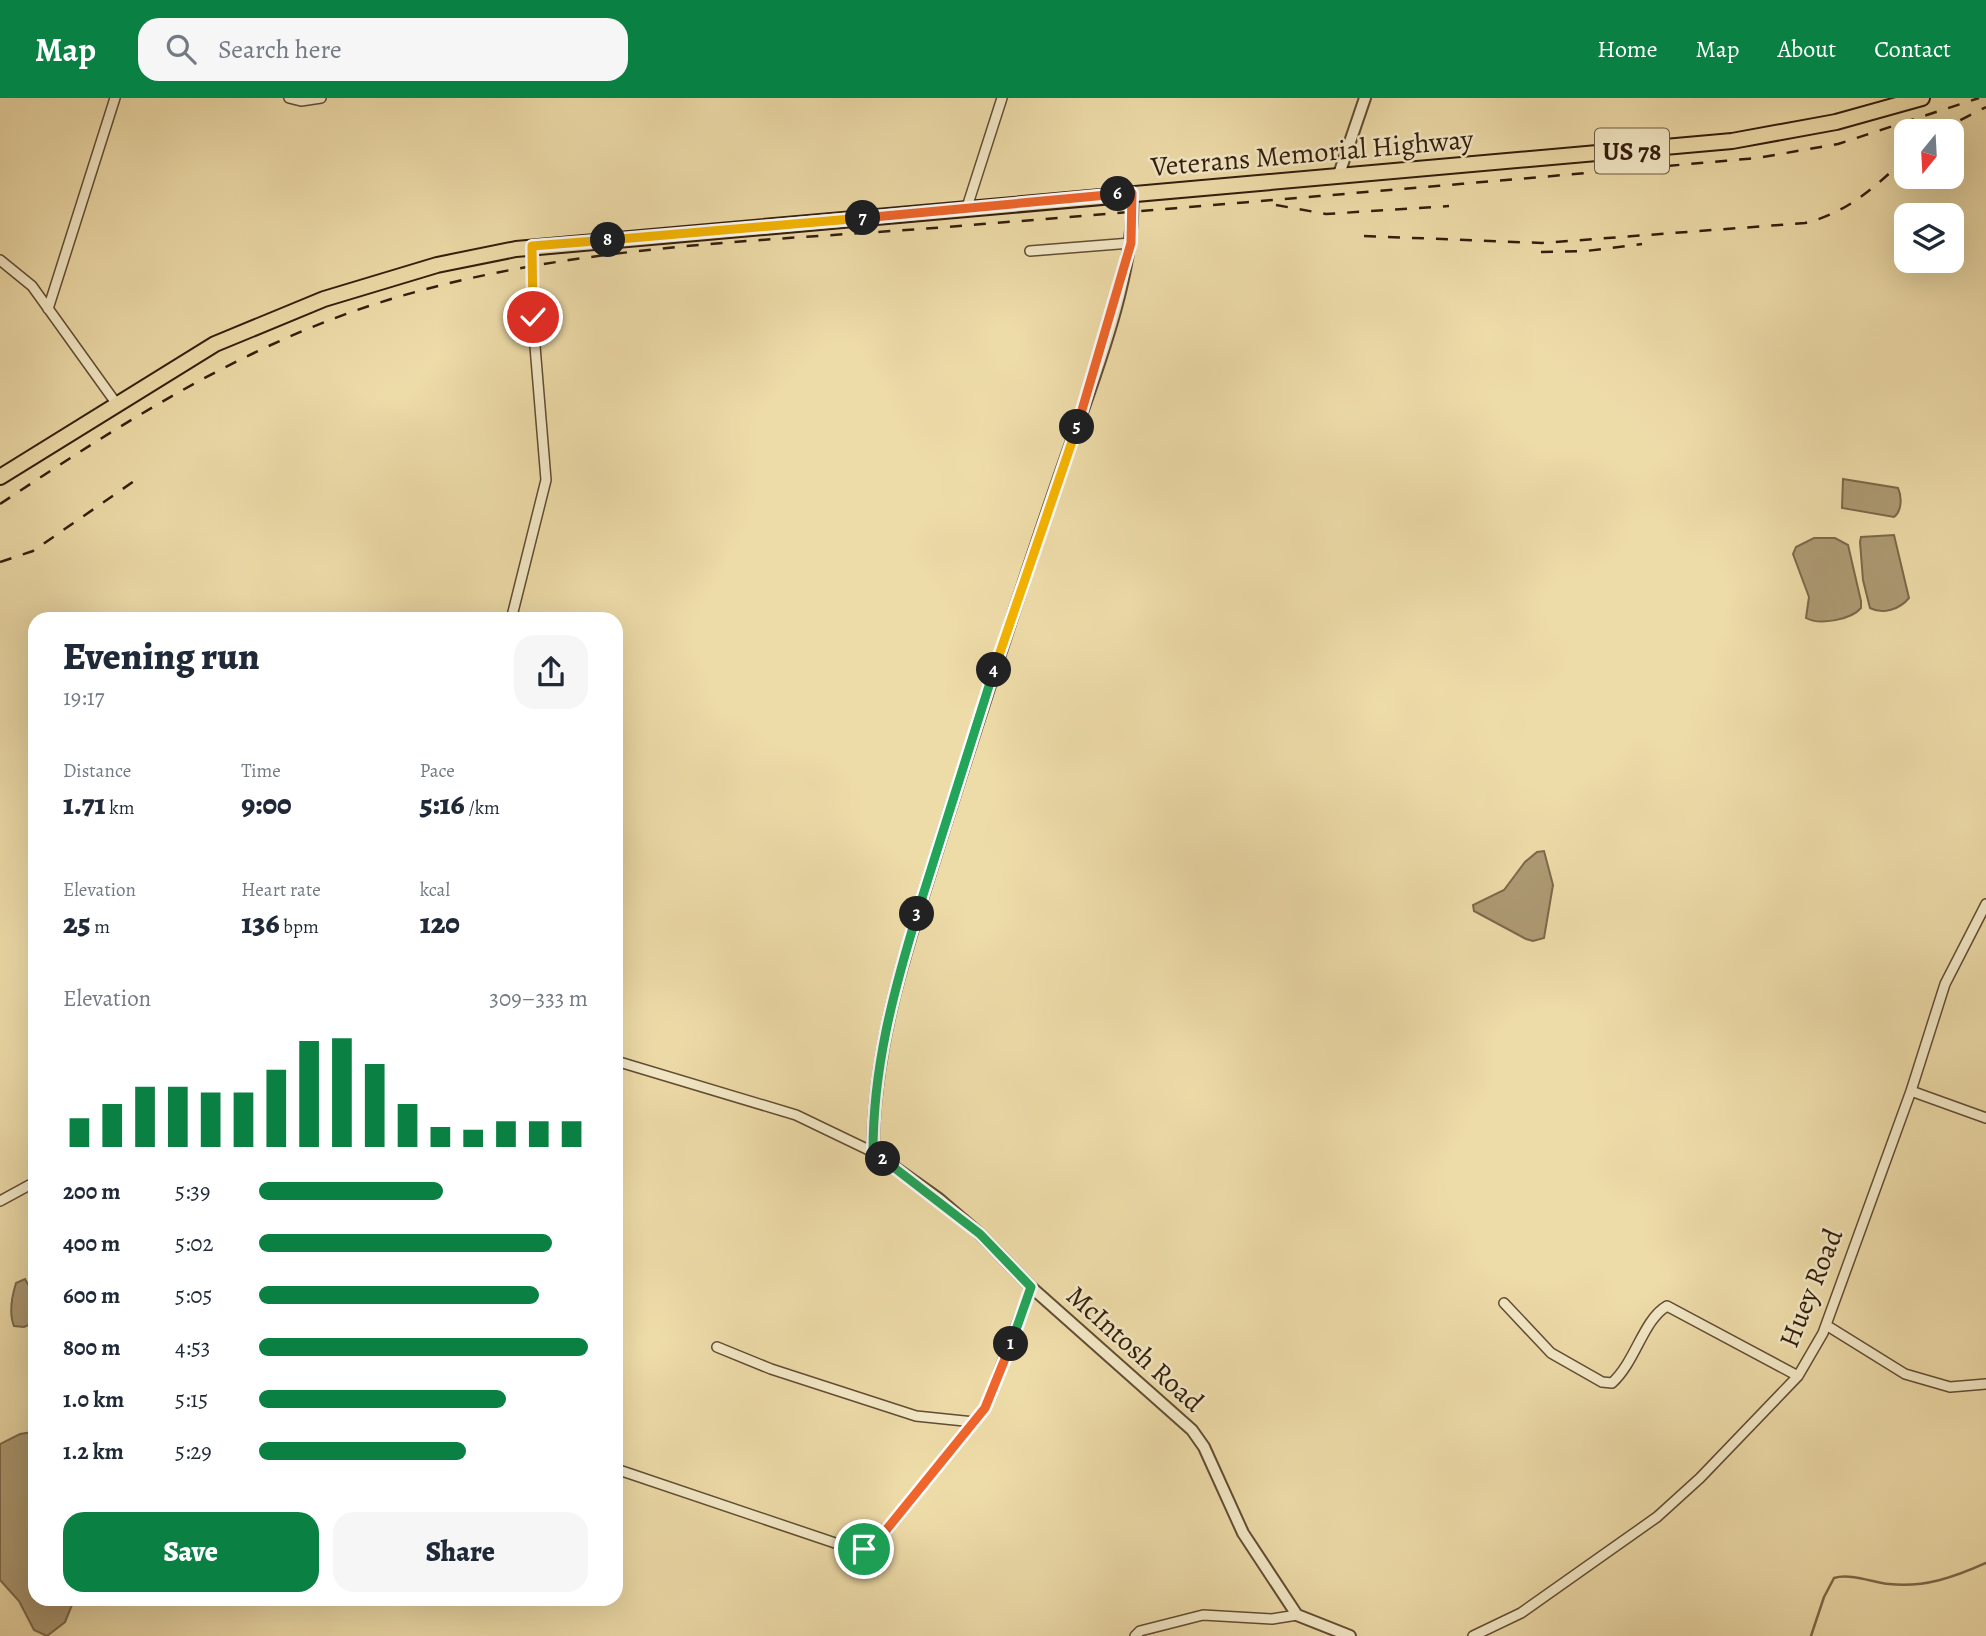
<!DOCTYPE html>
<meta charset="utf-8">
<style>
:root{--surface:#fff;--page:#f6f6f7;--text:#1f2937;--muted:#747a83;--accent:#0b8043}
body{margin:0;font-family:Alegreya,serif;background:var(--page);color:var(--text);height:100vh;display:flex;flex-direction:column;font-size:26px;white-space:nowrap}
*{box-sizing:border-box;margin:0}
p{font-size:23px;color:var(--muted)}
.icon{flex:none;width:38px;height:38px;fill:none;stroke:currentColor;stroke-width:2;stroke-linecap:round;stroke-linejoin:round}
.map{position:relative;flex:1;overflow:hidden}
.details{position:absolute;left:28px;top:514px;width:595px;height:994px;display:flex;flex-direction:column;background:var(--surface);border-radius:21px;box-shadow:0 7px 28px #0002}
.details>*{flex:none}
.needle{width:46px;rotate:198deg}
.fabs{position:absolute;left:1894px;top:21px;display:grid;gap:14px}
.fabs a{display:grid;place-items:center;width:70px;height:70px;border-radius:14px;background:var(--surface);box-shadow:0 7px 28px #0002;font-size:35px}
.pin{position:absolute;display:grid;place-items:center;width:60px;height:60px;color:#fff;margin:-30px;border:4px solid #fff;border-radius:50%;box-shadow:0 2px 7px #0007}
.km{position:absolute;width:35px;height:35px;margin:-18px;border-radius:50%;background:#222;color:#fff;font-size:19px;line-height:35px;text-align:center}
.round{display:grid;place-items:center;flex:none;width:74px;height:74px;border-radius:21px;background:var(--page)}
.headline{display:flex;align-items:center;justify-content:space-between;height:119px;padding:0 35px}
h1{font-size:38px;font-weight:800;line-height:52px}
.metrics{display:grid;grid-template-columns:repeat(3,1fr);gap:10px;height:119px;padding:7px 35px}
.metrics div{display:grid;align-content:center}
.metrics b{font-size:30px;font-weight:800}
.metrics small{font-size:19px;font-weight:400}
.metrics p{font-size:19px}
.chart{height:196px;padding:14px 35px}
.chart p{display:flex;justify-content:space-between}
.chart svg{width:100%;height:126px;margin-top:7px;stroke:var(--accent);stroke-width:6}
.button{display:flex;gap:14px;margin-top:auto;padding:14px 35px}
.button a{flex:1;height:80px;border-radius:21px;background:var(--accent);color:#fff;font-size:28px;font-weight:800;line-height:80px;text-align:center}
.button a+a{background:var(--page);color:var(--text)}
ul{padding:0 35px;list-style:none;font-size:23px}
li{display:grid;grid-template-columns:112px 84px 1fr;align-items:center;height:52px}
li i{height:18px;border-radius:9px;background:var(--accent)}
header{display:flex;align-items:center;gap:42px;box-sizing:border-box;height:98px;padding:0 35px;background:var(--accent);color:#fff}
header strong{font-size:33px}
nav{display:flex;gap:38px;margin-inline-start:auto;font-size:24px}
.search{width:490px;height:63px;background:var(--page);display:flex;align-items:center;gap:18px;box-sizing:border-box;padding:0 24px;border-radius:21px;color:var(--muted);font-size:26px}
.map>svg:first-child{display:block}
.water{fill:#ad9a73;stroke:#7c684a;stroke-width:2}
.lines{fill:none;stroke-linecap:round;stroke-linejoin:round}
.stream{stroke:#7c684a;stroke-width:2.5}
.minor-casing{stroke:#614c34;stroke-width:12}
.tertiary-casing{stroke:#614c34;stroke-width:14}
.primary-casing{stroke:#321d0d;stroke-width:18}
.minor{stroke:#f3e8c6;stroke-width:9}
.tertiary{stroke:#f3e8c6;stroke-width:10}
.primary{stroke:#eddba8;stroke-width:14}
.rail{stroke:#321d0d;stroke-width:2.5;stroke-dasharray:12 12;stroke-linecap:butt}
.split-1-casing{stroke:#fff;stroke-width:14}
.split-2-casing{stroke:#fff;stroke-width:14}
.split-3-casing{stroke:#fff;stroke-width:14}
.split-4-casing{stroke:#fff;stroke-width:14}
.split-5-casing{stroke:#fff;stroke-width:14}
.split-6-casing{stroke:#fff;stroke-width:14}
.split-7-casing{stroke:#fff;stroke-width:14}
.split-8-casing{stroke:#fff;stroke-width:14}
.split-9-casing{stroke:#fff;stroke-width:14}
.split-1{stroke:#f0652b;stroke-width:9}
.split-2{stroke:#22a559;stroke-width:9}
.split-3{stroke:#22a559;stroke-width:9}
.split-4{stroke:#22a559;stroke-width:9}
.split-5{stroke:#f5b400;stroke-width:9}
.split-6{stroke:#f0652b;stroke-width:9}
.split-7{stroke:#f0652b;stroke-width:9}
.split-8{stroke:#f5b400;stroke-width:9}
.split-9{stroke:#f5b400;stroke-width:9}
.labels{text-anchor:middle;dominant-baseline:central;stroke-width:5;stroke-linejoin:round;paint-order:stroke}
.shield{fill:#f3e8c6;stroke:#6c5a44;stroke-width:2}
.shield-label{font-size:26px;font-weight:bold;fill:#321d0d}
.street-label{font-size:28px;fill:#321d0d;stroke:#f3e8c6}
</style>
<header>
<strong>Map</strong>
<div class="search"><svg class="icon" aria-label="search" viewBox="0 0 24 24"><circle cx="10" cy="10" r="6"/><path d="M15 15l6 6"/></svg>Search here</div>
<nav><a>Home</a><a>Map</a><a>About</a><a>Contact</a></nav>
</header>
<div class="map">
<svg width="1986" height="1538" viewBox="0 0 1986 1538">
<rect width="100%" height="100%" fill="#eddba8"/>
<filter id="stains"><feTurbulence type="fractalNoise" baseFrequency=".00286" numOctaves="4"/><feColorMatrix values="0 0 0 0 .2 0 0 0 0 .09 0 0 0 0 .02 0 0 0 .5 -.17"/></filter>
<radialGradient id="worn" r=".72"><stop offset=".6" stop-color="#630" stop-opacity="0"/><stop offset="1" stop-color="#630" stop-opacity=".3"/></radialGradient>
<!-- water -->
<path class="water" d="M1843,381L1898,390C1902,399 1902,413 1894,419L1842,410Z
M1894,437L1909,500C1900,511 1883,517 1870,510L1863,482L1860,444L1861,439Z
M1814,440H1835L1848,447L1861,503V510C1852,521 1820,528 1806,520L1809,499L1793,456L1796,449Z
M1544,753L1553,787L1544,840L1533,843L1526,841L1474,813L1473,807L1504,792L1525,764L1537,754Z
M25,1181L35,1199V1224L24,1229L14,1228C9,1216 12,1198 16,1185Z
M33,1334L35,1502H74L65,1524L47,1538L34,1532L19,1503L0,1482V1346L20,1336Z"/>
<g class="lines">
<!-- stream -->
<path class="stream" d="M1811,1538L1824,1499L1834,1480C1850,1475 1872,1484 1889,1486C1924,1490 1955,1479 1986,1465"/>
<defs>
<path id="minor" d="M289,0L301,3L321,0
M967,109L1002,0
M1030,153L1131,145
M0,162L32,188L116,305
M48,211L115,0
M511,522L546,382L533,224L532,148
M616,963L796,1017L873,1054
M1911,993L1986,1020
M0,1103L35,1084
M1504,1205L1551,1255L1602,1284L1612,1285C1636,1263 1643,1222 1667,1208L1798,1278
M1826,1227L1905,1276L1950,1289L1986,1286
M717,1249L771,1271L916,1318L974,1324
M616,1371L847,1449L864,1451L879,1442L985,1310L1031,1189
M1135,1538L1140,1533L1203,1517L1272,1521L1297,1517
M1473,1538L1521,1515L1657,1419L1700,1380L1798,1278L1823,1235L1911,993L1945,886L1986,806"/>
<path id="tertiary" d="M1338,79L1365,0
M1132,95C1137,174 1091,288 1064,365C1022,486 983,608 944,731C911,838 873,941 873,1054L939,1101L980,1136L1031,1189L1192,1332L1204,1349L1243,1435L1297,1517L1350,1538"/>
<path id="primary" d="M0,379L215,246L324,201L437,167L516,151L1732,43L1836,24L1922,0"/>
</defs>
<!-- minor casing -->
<use href="#minor" class="minor-casing"/>
<!-- tertiary casing -->
<use href="#tertiary" class="tertiary-casing"/>
<!-- primary casing -->
<use href="#primary" class="primary-casing"/>
<!-- minor -->
<use href="#minor" class="minor"/>
<!-- tertiary -->
<use href="#tertiary" class="tertiary"/>
<!-- primary -->
<use href="#primary" class="primary"/>
<!-- rail -->
<path class="rail" d="M1939,33L1986,9
M1276,107L1326,116L1449,108
M1364,138L1542,145L1805,125C1847,115 1875,89 1906,60
M1541,154L1586,153L1642,146
M0,406C118,328 234,253 369,208C554,147 754,144 947,129C1217,107 1487,84 1757,60L1838,46L1979,0
M0,464L33,453L140,379"/>
</g>
<g class="lines">
<defs>
<path id="split-1" d="M864,1451L878,1442L985,1310L1011,1246"/>
<path id="split-2" d="M883,1061L980,1136L1031,1189L1011,1246"/>
<path id="split-3" d="M883,1061L873,1054C873,970 893,895 917,816"/>
<path id="split-4" d="M917,816L994,572"/>
<path id="split-5" d="M994,572L1077,329"/>
<path id="split-6" d="M1077,329L1131,145L1132,95L1118,96"/>
<path id="split-7" d="M863,120L1118,96"/>
<path id="split-8" d="M608,142L863,120"/>
<path id="split-9" d="M533,219L532,148L608,142"/>
</defs>
<!-- split-1 casing -->
<use href="#split-1" class="split-1-casing"/>
<!-- split-2 casing -->
<use href="#split-2" class="split-2-casing"/>
<!-- split-3 casing -->
<use href="#split-3" class="split-3-casing"/>
<!-- split-4 casing -->
<use href="#split-4" class="split-4-casing"/>
<!-- split-5 casing -->
<use href="#split-5" class="split-5-casing"/>
<!-- split-6 casing -->
<use href="#split-6" class="split-6-casing"/>
<!-- split-7 casing -->
<use href="#split-7" class="split-7-casing"/>
<!-- split-8 casing -->
<use href="#split-8" class="split-8-casing"/>
<!-- split-9 casing -->
<use href="#split-9" class="split-9-casing"/>
<!-- split-1 -->
<use href="#split-1" class="split-1"/>
<!-- split-2 -->
<use href="#split-2" class="split-2"/>
<!-- split-3 -->
<use href="#split-3" class="split-3"/>
<!-- split-4 -->
<use href="#split-4" class="split-4"/>
<!-- split-5 -->
<use href="#split-5" class="split-5"/>
<!-- split-6 -->
<use href="#split-6" class="split-6"/>
<!-- split-7 -->
<use href="#split-7" class="split-7"/>
<!-- split-8 -->
<use href="#split-8" class="split-8"/>
<!-- split-9 -->
<use href="#split-9" class="split-9"/>
</g>
<g class="labels">
<!-- shield labels -->
<rect class="shield" x="1595" y="30.5" width="74" height="45" rx="5"/>
<g class="shield-label">
<text x="1632" y="53">US 78</text>
</g>
<!-- street labels -->
<g class="street-label">
<text transform="translate(1312 55) rotate(-5)">Veterans Memorial Highway</text>
<text transform="translate(1811 1190) rotate(-68)">Huey Road</text>
<text transform="translate(1135 1251) rotate(42)">McIntosh Road</text>
</g>
</g>
<rect width="100%" height="100%" filter="url(#stains)"/>
<rect width="100%" height="100%" fill="url(#worn)"/>
</svg>
<div class="fabs">
<a><svg class="needle" viewBox="-14 -14 28 28"><path d="M0-13l5 13h-10z" fill="#e53935"/><path d="M0 13l5-13h-10z" fill="#747a83"/></svg></a>
<a><svg class="icon" aria-label="layers" viewBox="0 0 24 24"><path d="M12 4l9 5-9 5-9-5zM3 14l9 5 9-5"/></svg></a>
</div>
<div class="pin" style="left:864px;top:1451px;background:#1e9e55"><svg class="icon" aria-label="arrive" viewBox="0 0 24 24"><path d="M6 21V4h12l-3 4 3 4H6"/></svg></div>
<div class="pin" style="left:533px;top:219px;background:#d93025"><svg class="icon" aria-label="check" viewBox="0 0 24 24"><path d="M5 12l5 5 9-10"/></svg></div>
<b class="km" style="left:1011px;top:1246px">1</b>
<b class="km" style="left:883px;top:1061px">2</b>
<b class="km" style="left:917px;top:816px">3</b>
<b class="km" style="left:994px;top:572px">4</b>
<b class="km" style="left:1077px;top:329px">5</b>
<b class="km" style="left:1118px;top:96px">6</b>
<b class="km" style="left:863px;top:120px">7</b>
<b class="km" style="left:608px;top:142px">8</b>
<section class="details">
<div class="headline"><div><h1>Evening run</h1><p>19:17</p></div><a class="round"><svg class="icon" aria-label="share" viewBox="0 0 24 24"><path d="M12 15V3M7 8l5-5 5 5M5 13v7h14v-7"/></svg></a></div>
<div class="metrics">
<div><p>Distance</p><b>1.71<small> km</small></b></div>
<div><p>Time</p><b>9:00</b></div>
<div><p>Pace</p><b>5:16<small> /km</small></b></div>
</div>
<div class="metrics">
<div><p>Elevation</p><b>25<small> m</small></b></div>
<div><p>Heart rate</p><b>136<small> bpm</small></b></div>
<div><p>kcal</p><b>120</b></div>
</div>
<div class="chart"><p><span>Elevation</span>309–333 m</p>
<svg viewBox="0 0 160 44" preserveAspectRatio="none"><path d="M5 44V34M15 44V29M25 44V23M35 44V23M45 44V25M55 44V25M65 44V17M75 44V7M85 44V6M95 44V15M105 44V29M115 44V37M125 44V38M135 44V35M145 44V35M155 44V35"/></svg>
</div>
<ul>
<li><b>200 m</b>5:39<i style="width:56%"></i></li>
<li><b>400 m</b>5:02<i style="width:89%"></i></li>
<li><b>600 m</b>5:05<i style="width:85%"></i></li>
<li><b>800 m</b>4:53<i style="width:100%"></i></li>
<li><b>1.0 km</b>5:15<i style="width:75%"></i></li>
<li><b>1.2 km</b>5:29<i style="width:63%"></i></li>
</ul>
<div class="button"><a>Save</a><a>Share</a></div>
</section>
</div>
